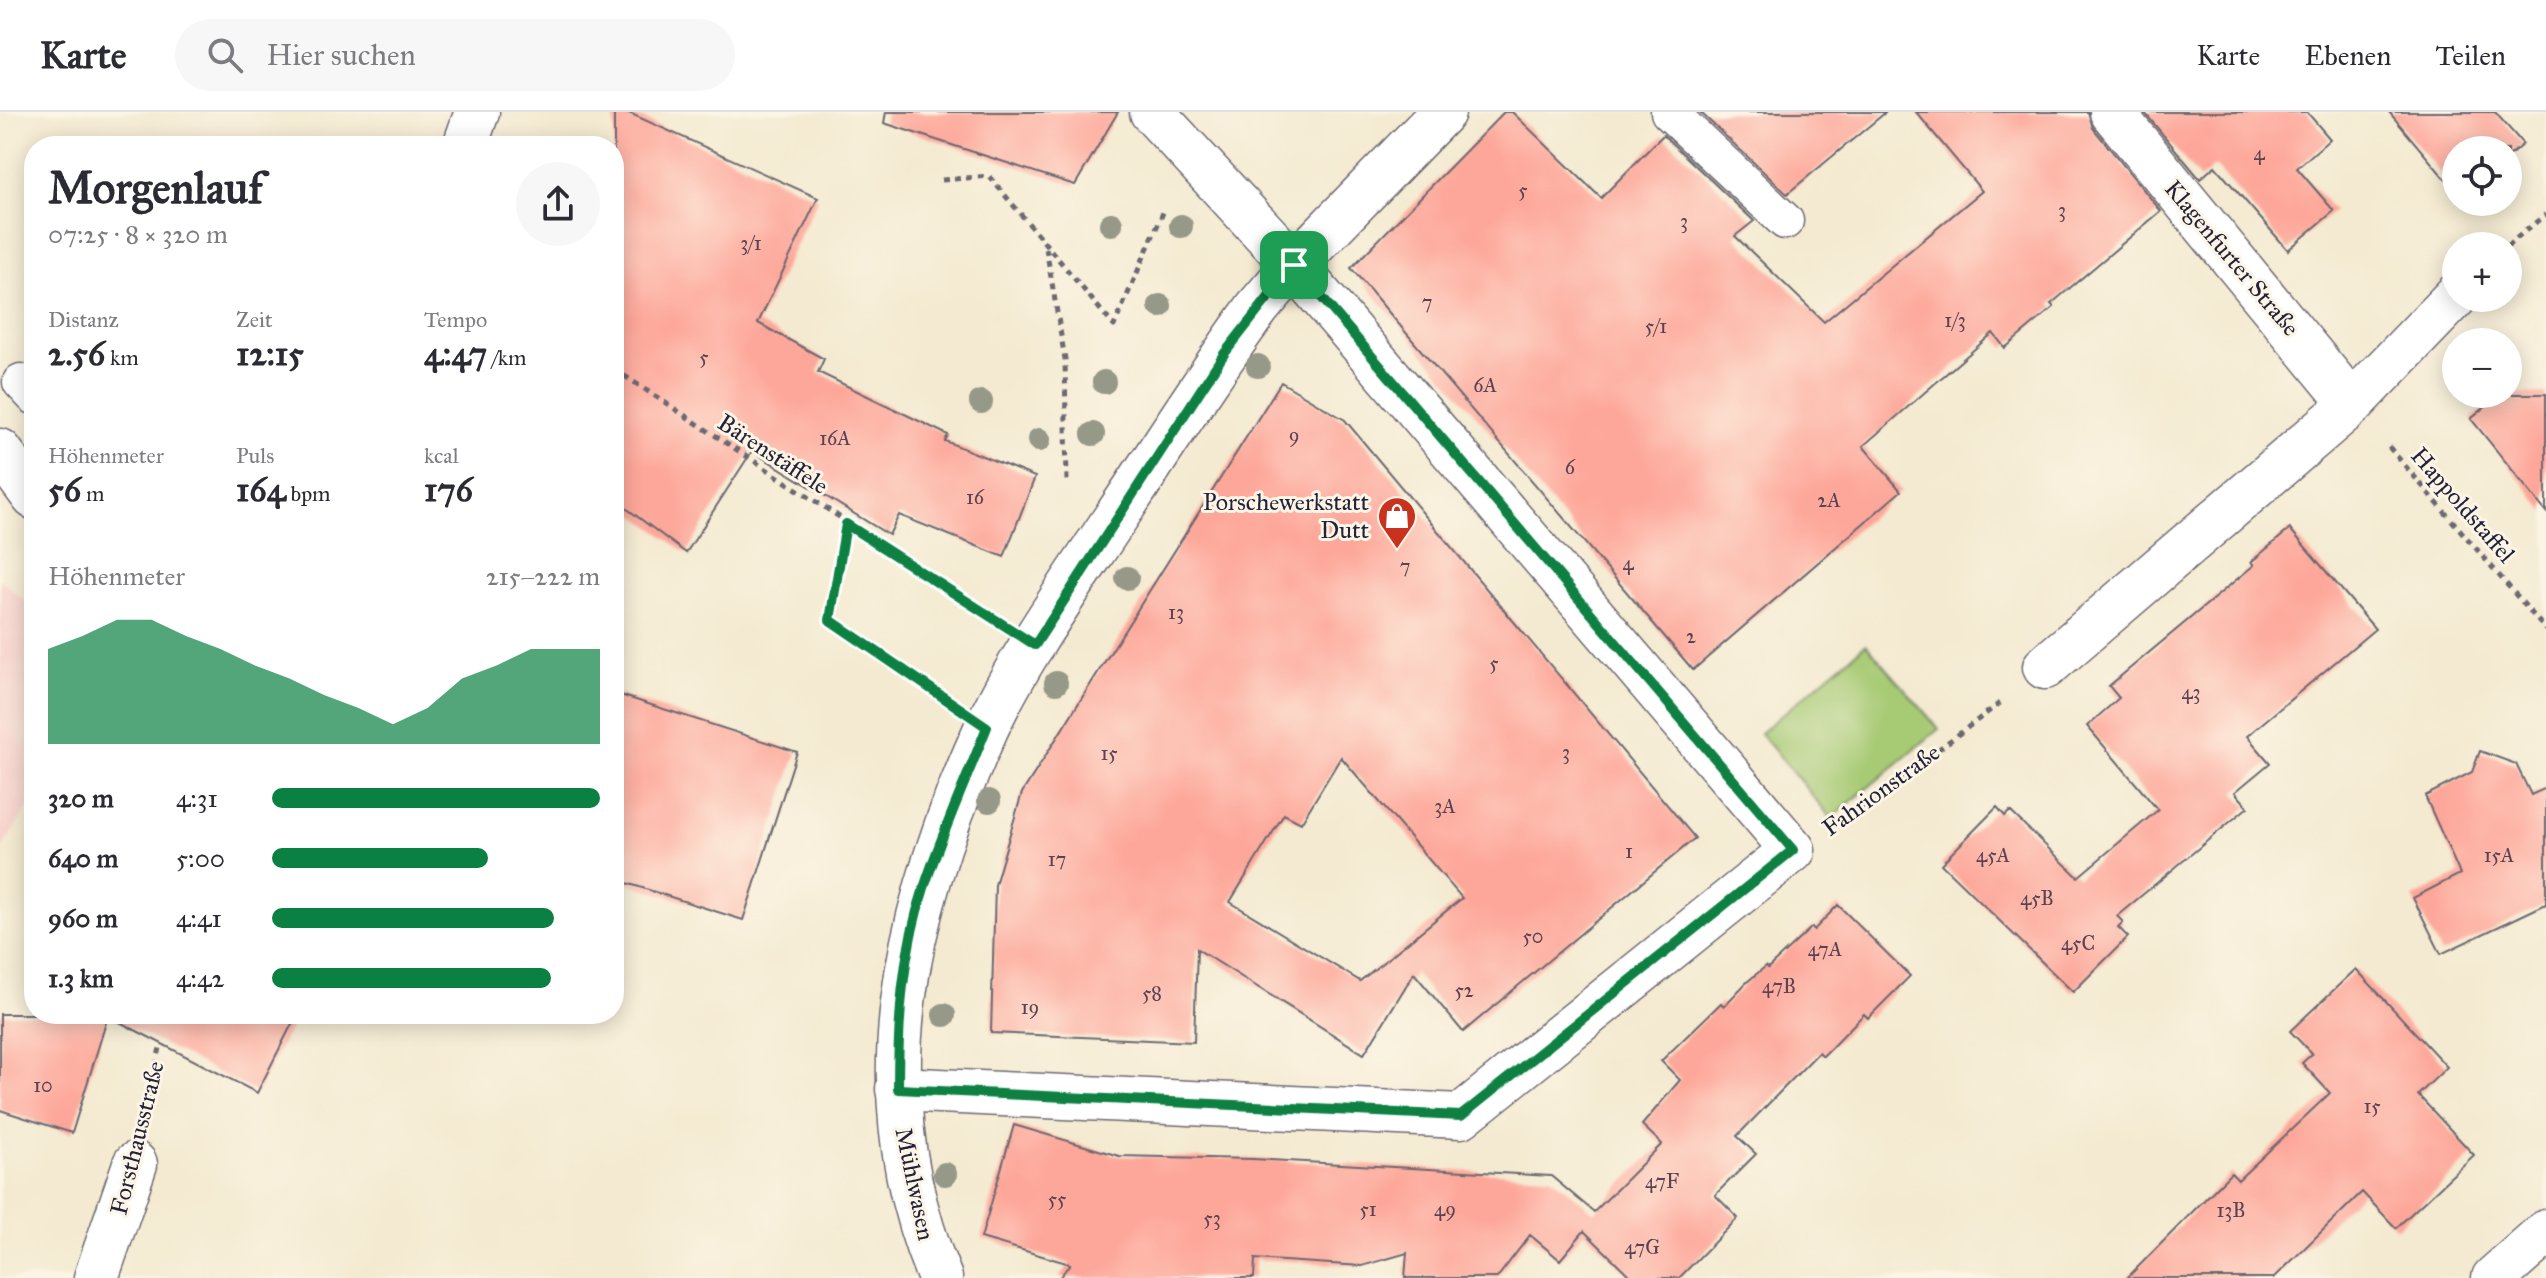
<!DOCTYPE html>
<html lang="de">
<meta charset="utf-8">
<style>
:root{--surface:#fff;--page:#f7f7f7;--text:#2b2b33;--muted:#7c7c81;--line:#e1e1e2;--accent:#0b8043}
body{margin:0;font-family:"IM FELL Great Primer",serif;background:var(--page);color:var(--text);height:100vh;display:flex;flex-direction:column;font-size:30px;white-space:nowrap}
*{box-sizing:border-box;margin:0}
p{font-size:26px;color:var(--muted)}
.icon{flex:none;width:44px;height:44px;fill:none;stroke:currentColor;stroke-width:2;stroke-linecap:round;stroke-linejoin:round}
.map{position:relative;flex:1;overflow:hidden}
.side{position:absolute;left:24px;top:24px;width:600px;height:888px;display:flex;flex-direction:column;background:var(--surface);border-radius:32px;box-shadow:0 4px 20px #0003}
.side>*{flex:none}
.controls{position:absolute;left:2442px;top:24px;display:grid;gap:16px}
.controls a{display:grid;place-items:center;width:80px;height:80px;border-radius:50%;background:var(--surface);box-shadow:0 4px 20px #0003;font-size:40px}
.pin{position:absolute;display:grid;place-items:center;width:68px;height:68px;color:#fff;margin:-34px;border-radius:16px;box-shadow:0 4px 12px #0006}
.round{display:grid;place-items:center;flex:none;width:84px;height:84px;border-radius:42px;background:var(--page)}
.overview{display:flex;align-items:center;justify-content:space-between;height:136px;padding:0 24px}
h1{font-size:44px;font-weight:700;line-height:60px}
.figures{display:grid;grid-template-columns:repeat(3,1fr);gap:12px;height:136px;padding:8px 24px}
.figures div{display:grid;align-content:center}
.figures b{font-size:34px;font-weight:700}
.figures small{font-size:22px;font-weight:400}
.figures p{font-size:22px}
.chart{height:224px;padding:16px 24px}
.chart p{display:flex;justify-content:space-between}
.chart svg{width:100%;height:144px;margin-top:8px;fill:var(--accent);opacity:.7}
ul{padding:0 24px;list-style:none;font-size:26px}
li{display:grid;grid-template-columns:128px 96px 1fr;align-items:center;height:60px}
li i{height:20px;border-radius:10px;background:var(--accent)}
header{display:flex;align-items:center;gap:48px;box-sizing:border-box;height:112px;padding:0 40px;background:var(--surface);border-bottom:2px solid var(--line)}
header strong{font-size:38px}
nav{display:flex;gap:44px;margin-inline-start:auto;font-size:28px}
.search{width:560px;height:72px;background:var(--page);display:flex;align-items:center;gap:20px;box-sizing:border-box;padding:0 28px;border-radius:44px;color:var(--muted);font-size:30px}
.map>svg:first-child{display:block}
.built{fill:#f7d0ca}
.green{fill:#a7ca74;stroke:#647658;stroke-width:2}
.building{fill:#fda79a;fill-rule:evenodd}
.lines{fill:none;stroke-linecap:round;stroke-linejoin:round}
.lane-casing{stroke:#6c6870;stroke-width:39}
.street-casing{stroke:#6c6870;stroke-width:47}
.secondary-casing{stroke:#6c6870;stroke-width:47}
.path{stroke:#6c6870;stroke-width:5;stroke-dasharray:6 6;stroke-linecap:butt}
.lane{stroke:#fff;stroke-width:36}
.street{stroke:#fff;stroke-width:44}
.secondary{stroke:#fff;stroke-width:44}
.tree{fill:#969888}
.route-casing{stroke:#fff;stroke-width:16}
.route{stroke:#0b8043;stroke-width:10}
.labels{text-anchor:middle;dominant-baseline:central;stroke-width:6;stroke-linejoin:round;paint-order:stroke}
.number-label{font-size:20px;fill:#594353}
.street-label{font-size:24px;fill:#22223b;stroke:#fcf5e5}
.poi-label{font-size:24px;fill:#22223b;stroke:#fcf5e5;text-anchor:end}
</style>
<header>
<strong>Karte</strong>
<div class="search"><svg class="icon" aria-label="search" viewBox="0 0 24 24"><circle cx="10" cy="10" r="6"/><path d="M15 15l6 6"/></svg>Hier suchen</div>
<nav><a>Karte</a><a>Ebenen</a><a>Teilen</a></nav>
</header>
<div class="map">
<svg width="2546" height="1166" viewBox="0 0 2546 1166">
<rect width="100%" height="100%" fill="#fcf5e5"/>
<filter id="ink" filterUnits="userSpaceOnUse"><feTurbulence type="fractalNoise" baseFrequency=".0125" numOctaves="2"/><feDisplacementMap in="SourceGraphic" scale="16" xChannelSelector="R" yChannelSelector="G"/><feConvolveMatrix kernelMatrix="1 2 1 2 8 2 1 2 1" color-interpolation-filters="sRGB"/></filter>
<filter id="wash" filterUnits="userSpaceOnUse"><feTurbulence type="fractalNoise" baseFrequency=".006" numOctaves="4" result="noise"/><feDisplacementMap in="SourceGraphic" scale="32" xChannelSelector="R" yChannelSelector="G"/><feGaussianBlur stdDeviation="1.8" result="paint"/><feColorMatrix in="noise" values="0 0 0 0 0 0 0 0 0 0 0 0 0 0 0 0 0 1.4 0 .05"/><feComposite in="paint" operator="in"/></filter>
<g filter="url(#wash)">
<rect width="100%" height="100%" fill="#f4ead1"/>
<!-- built -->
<path class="built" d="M0,467L34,497V686L0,739Z"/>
<!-- green -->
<path class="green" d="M1866,532L1939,617L1831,706L1760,621Z"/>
<g id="blocks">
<!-- building -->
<path class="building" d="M614,0H627L818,86L758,211L824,247L818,260L948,323L945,329L1035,365L1004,445L899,403L889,423L752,339L686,441L614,387Z
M886,0H1118L1075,73L884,11Z
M1504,0H1512L1601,86L1663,23L1754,109L1735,124L1824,210L1982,79L1916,0H2088L2093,16L2161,99L2051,192L2054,195L2005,236L1993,221L1863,334L1901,379L1693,558L1351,156Z
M1700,0H1886L1787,82Z
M2144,0H2307L2330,27L2297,56L2334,99L2288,138L2215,54L2200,67Z
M2389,0H2495L2523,32L2508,45V38H2456V80Z
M1281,270L1345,308L1695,726L1463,920L1414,861L1364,942L1197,837L1194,930L991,921L995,773L1022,681ZM1341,645L1462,786L1360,869L1230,790L1284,702L1301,711Z
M2501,282H2546V400L2471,307Z
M2290,417L2375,517L2247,624L2270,651L2235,680L2248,695L2117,804L2123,810L2118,815L2128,825L2073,880L1941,752L1997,695L2005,704L2010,699L2078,765L2158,698L2087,614L2119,586L2109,574L2254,453L2251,450Z
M614,581L797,640L743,808L614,767Z
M2480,639L2516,652L2531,683L2546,676V792L2441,842L2413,786L2460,762L2425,684L2472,660Z
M1838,793L1910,864L1868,906L1864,902L1823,944L1819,940L1737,1024L1756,1042L1715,1083L1738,1106L1679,1166H1632L1584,1119L1560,1148L1530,1123L1497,1166H1405L1407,1141L1362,1154L1255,1147L1254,1166H1059L1070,1152L981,1126L1014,1013L1119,1044L1253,1047L1551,1064L1594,1100L1662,1032L1642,1013L1680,968L1661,949L1721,891L1724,894L1747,870L1766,854L1768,856L1812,815L1814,818Z
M2356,857L2447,955L2418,983L2474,1043L2396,1116L2362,1080L2274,1166H2127L2231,1061L2238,1068L2330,981L2302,951L2312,942L2290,919Z
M0,902H297L257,981L108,904L72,1021L0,998Z"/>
</g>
</g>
<g filter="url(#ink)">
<use href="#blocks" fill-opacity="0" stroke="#6c6870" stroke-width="2"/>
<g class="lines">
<defs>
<path id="lane" d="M1669,0L1785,109
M21,270L34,284"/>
<path id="street" d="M2112,0L2352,292
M465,34L477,0
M0,339L34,385
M2045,555L2352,292L2456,184
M898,977L1461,1004L1793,738L1294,153L1152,0
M96,1166L135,1052
M2494,1166L2546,1120"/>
<path id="secondary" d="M940,1166C861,979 906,793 986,617C1018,547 1073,470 1116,405C1163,335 1208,263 1258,195L1294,153L1443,0"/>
</defs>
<!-- lane casing -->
<use href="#lane" class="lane-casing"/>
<!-- street casing -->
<use href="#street" class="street-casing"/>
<!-- secondary casing -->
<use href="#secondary" class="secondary-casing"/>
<!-- path -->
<path class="path" d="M942,68L989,64L1114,214L1165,96
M2507,134L2546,102
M1046,136L1065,247L1067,373
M614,257L987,502
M2389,335L2546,518
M846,412L830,508L940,583
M1842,710L2004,588
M146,1001L161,931"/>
<!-- lane -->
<use href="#lane" class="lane"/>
<!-- street -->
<use href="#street" class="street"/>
<!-- secondary -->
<use href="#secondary" class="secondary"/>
</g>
<!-- trees -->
<g class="tree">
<circle cx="1111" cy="112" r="12"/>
<circle cx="1181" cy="114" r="12"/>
<circle cx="1160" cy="194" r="12"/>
<circle cx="1258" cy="254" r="12"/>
<circle cx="1104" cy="270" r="12"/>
<circle cx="981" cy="290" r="12"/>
<circle cx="1093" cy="322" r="12"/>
<circle cx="1039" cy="328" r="12"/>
<circle cx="1127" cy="466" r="12"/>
<circle cx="1056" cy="571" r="12"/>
<circle cx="989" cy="689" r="12"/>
<circle cx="944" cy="903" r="12"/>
<circle cx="945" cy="1062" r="12"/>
</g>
</g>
<g class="lines" filter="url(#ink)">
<defs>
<path id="route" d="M1294,153L1793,738L1461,1004L898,977C898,909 902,841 924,776C942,721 966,668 987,615L830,508L846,412L1035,533L1224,242Z"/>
</defs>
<!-- route casing -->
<use href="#route" class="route-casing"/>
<!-- route -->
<use href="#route" class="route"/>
</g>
<!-- icons -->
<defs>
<symbol id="shop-pin" viewBox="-11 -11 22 30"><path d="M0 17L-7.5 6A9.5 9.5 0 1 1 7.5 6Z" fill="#c8321e" stroke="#fcf5e5"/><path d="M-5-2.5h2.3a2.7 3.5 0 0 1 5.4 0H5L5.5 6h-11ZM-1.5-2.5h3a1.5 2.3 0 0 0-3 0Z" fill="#fff"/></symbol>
</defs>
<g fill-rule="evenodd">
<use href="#shop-pin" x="1375" y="382" width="44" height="60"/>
</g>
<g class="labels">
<!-- number labels -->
<g class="number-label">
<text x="2259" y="41">4</text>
<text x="1523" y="78">5</text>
<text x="2062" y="98">3</text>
<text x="1684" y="109">3</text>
<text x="751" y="131">3/1</text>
<text x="1427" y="190">7</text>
<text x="1955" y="208">1/3</text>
<text x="1656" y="214">5/1</text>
<text x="704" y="245">5</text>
<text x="1485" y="273">6A</text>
<text x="1294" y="323">9</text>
<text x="835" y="326">16A</text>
<text x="1570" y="355">6</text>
<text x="975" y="385">16</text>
<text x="1829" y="388">2A</text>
<text x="1628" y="451">4</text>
<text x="1405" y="454">7</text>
<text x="1176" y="500">13</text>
<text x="1691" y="524">2</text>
<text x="1494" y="551">5</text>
<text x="2191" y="580">43</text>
<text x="1566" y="640">3</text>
<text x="1109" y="641">15</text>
<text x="1445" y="694">3A</text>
<text x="1629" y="739">1</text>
<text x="1993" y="743">45A</text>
<text x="2499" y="743">15A</text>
<text x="1057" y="747">17</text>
<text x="2037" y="786">45B</text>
<text x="1533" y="824">50</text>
<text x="2078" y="831">45C</text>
<text x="1825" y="837">47A</text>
<text x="1779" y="874">47B</text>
<text x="1464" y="878">52</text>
<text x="1152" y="881">58</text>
<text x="1030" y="895">19</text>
<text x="43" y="973">10</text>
<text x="2372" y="994">15</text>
<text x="1662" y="1069">47F</text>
<text x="1057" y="1087">55</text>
<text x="1368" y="1097">51</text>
<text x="1445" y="1097">49</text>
<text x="2231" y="1098">13B</text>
<text x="1212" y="1106">53</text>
<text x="1642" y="1135">47G</text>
</g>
<!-- street labels -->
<g class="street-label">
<text transform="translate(2232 146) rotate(50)">Klagenfurter Straße</text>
<text transform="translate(773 342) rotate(33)">Bärenstäffele</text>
<text transform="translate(2463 393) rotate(49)">Happoldstaffel</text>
<text transform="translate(1881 678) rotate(-36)">Fahrionstraße</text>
<text transform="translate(137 1026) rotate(-76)">Forsthausstraße</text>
<text transform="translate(915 1072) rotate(78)">Mühlwasen</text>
</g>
<!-- poi labels -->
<g class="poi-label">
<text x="1369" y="390">Porschewerkstatt<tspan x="1369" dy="28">Dutt</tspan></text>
</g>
</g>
</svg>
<div class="controls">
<a><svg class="icon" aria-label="locate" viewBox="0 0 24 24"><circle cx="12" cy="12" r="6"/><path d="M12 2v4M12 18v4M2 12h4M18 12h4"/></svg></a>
<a>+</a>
<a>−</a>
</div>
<div class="pin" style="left:1294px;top:153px;background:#1e9e55"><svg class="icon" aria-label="arrive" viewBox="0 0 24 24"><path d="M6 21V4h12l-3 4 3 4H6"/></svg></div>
<section class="side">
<div class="overview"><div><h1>Morgenlauf</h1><p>07:25 · 8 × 320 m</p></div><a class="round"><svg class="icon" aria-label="share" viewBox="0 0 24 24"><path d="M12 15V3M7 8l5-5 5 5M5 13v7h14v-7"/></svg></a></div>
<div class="figures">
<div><p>Distanz</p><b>2.56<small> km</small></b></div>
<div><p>Zeit</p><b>12:15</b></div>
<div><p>Tempo</p><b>4:47<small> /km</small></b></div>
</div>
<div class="figures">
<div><p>Höhenmeter</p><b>56<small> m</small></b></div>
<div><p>Puls</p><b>164<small> bpm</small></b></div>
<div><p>kcal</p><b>176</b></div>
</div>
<div class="chart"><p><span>Höhenmeter</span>215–222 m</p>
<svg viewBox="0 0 160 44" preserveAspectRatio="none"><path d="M0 44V15L10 11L20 6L30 6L40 11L50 15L60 20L70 24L80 29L90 33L100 38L110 33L120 24L130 20L140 15L150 15L160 15V44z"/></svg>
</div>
<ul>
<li><b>320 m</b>4:31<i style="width:100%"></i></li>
<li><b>640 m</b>5:00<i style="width:66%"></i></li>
<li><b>960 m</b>4:41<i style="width:86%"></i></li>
<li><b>1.3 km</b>4:42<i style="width:85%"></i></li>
</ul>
</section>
</div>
